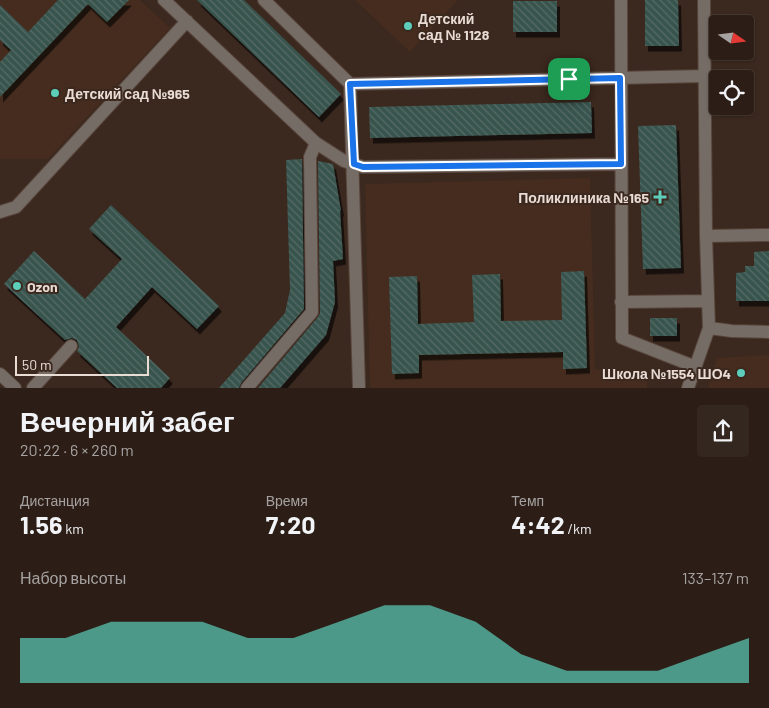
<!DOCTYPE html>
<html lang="ru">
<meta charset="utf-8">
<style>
:root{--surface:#2c1e16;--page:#34271f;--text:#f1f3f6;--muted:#a6a2a1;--line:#483c35;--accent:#5cceba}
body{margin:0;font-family:Barlow,sans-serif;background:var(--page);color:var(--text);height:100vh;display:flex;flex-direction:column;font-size:19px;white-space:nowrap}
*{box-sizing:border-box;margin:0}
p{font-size:16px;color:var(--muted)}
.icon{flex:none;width:28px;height:28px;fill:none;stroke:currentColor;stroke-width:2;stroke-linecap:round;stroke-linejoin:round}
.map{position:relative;height:388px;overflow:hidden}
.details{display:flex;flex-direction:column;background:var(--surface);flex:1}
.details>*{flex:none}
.needle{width:32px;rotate:104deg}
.controls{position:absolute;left:709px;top:15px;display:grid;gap:10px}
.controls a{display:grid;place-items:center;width:45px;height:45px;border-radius:5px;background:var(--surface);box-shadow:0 1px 4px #0004,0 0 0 1px var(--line);font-size:25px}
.scale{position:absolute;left:15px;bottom:12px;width:134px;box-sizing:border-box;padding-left:5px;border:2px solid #e9dcd5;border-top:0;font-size:14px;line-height:18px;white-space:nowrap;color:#e9dcd5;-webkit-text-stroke:4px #3b281e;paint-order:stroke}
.pin{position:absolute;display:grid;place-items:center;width:42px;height:42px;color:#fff;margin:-21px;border-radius:10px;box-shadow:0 2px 8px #0006}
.round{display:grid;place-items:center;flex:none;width:52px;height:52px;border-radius:5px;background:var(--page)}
.head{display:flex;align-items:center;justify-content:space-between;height:85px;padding:0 20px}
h1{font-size:28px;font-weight:700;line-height:38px}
.stats{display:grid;grid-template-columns:repeat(3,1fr);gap:8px;height:85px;padding:5px 20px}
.stats div{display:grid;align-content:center}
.stats b{font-size:25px;font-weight:700}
.stats small{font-size:14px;font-weight:400}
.stats p{font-size:14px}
.chart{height:140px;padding:10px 20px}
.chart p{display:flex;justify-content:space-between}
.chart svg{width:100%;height:90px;margin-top:5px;fill:var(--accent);opacity:.7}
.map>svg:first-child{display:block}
.built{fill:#452c1e}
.building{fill:url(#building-back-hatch);filter:url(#shadow)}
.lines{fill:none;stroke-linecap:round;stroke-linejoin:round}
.minor-casing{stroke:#57453b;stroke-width:14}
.minor{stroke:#766c66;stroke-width:12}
.route-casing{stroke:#fff;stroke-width:10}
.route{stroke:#1a73e8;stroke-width:6}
.poi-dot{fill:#5cceba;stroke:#3b281e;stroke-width:2}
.labels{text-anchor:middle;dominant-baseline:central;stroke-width:4;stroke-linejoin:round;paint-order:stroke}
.poi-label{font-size:14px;font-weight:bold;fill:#e9dcd5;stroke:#3b281e;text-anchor:start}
</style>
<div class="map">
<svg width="769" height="388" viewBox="0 0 769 388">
<defs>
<pattern id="building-back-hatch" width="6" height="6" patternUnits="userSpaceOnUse" patternTransform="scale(1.25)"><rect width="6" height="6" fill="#39544e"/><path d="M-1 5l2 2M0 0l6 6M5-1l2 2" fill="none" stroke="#566c67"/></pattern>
<filter id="shadow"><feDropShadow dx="3" dy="5.5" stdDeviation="0" flood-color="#0009"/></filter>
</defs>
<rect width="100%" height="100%" fill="#3b281e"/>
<!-- built -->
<path class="built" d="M0,0H140L170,28L48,159H0Z
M355,0H458L410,52Z
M590,178L595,370L647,369V388H370L365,184Z
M769,355V388H708L717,358Z"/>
<!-- building -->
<path class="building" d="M58,0H129L107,22L88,4L0,97V62L11,50L0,40V5L28,32Z
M197,0H244L341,94L319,117Z
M645,0H678L679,46H645Z
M513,1H557V32H513Z
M591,102L592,133L370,138L369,107Z
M676,125L681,268L643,269L638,126Z
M302,159L304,309L241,383L239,388H219L285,313L290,290L286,160Z
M318,161L333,164L341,211H340L343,259L333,261L335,302L326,335L280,388H258L318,317L320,313Z
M111,205L219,306L197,329L152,287L116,327L170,378L161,388H117L77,351L79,347L77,340L72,338L65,340L4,284L34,251L85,299L122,259L89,229Z
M769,251V301H736V273L745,272V266H754V252Z
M584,271L587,368L563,369V352L419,355V373L392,374L389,277L417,276L418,324L474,322L472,275L500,274L501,321L562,320L561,272Z
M650,318H677V336H650Z"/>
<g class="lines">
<defs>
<path id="minor" d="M164,0L316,143L344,161L363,167L621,164
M264,0L350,84L704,76
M621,0L622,338L696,367
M350,84L359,388
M0,212L16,207L187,21
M706,236L769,235
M621,302L708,301
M709,328L732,331L769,332
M0,374L15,388
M33,388L71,346
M247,388L312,312L310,157L316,143
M688,388L709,328L706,236L704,0"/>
</defs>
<!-- minor casing -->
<use href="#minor" class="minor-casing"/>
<!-- minor -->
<use href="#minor" class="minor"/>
</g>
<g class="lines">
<defs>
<path id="route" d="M620,78L621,164L363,167L354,164L350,84Z"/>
</defs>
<!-- route casing -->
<use href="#route" class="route-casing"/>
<!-- route -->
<use href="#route" class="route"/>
</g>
<!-- markers -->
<g class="poi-dot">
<circle cx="408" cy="26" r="5"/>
<circle cx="55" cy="93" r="5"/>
<path d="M657.5 189.5h5v5h5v5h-5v5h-5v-5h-5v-5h5z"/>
<circle cx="17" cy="286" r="5"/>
<circle cx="741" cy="373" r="5"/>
</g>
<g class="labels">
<!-- poi labels -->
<g class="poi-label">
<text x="418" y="18">Детский<tspan x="418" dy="16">сад № 1128</tspan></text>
<text x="65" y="93">Детский сад №965</text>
<text x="649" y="197" text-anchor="end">Поликлиника №165</text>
<text x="27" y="286">Ozon</text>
<text x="731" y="373" text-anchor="end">Школа №1554 ШО4</text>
</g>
</g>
</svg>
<div class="controls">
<a><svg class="needle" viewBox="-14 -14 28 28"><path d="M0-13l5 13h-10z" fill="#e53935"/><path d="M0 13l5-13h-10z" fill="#a6a2a1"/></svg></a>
<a><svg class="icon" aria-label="locate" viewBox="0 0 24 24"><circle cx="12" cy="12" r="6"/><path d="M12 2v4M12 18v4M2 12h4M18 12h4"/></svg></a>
</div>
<div class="scale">50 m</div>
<div class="pin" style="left:569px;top:79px;background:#1e9e55"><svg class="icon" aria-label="arrive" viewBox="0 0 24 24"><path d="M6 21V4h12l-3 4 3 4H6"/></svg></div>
</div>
<section class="details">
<div class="head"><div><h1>Вечерний забег</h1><p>20:22 · 6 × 260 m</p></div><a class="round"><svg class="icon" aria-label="share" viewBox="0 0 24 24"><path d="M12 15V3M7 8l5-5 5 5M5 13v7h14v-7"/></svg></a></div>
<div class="stats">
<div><p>Дистанция</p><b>1.56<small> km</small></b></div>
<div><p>Время</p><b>7:20</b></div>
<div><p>Темп</p><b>4:42<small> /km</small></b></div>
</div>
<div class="chart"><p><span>Набор высоты</span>133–137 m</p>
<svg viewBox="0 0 160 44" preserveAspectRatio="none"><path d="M0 44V22L10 22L20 14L30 14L40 14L50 22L60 22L70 14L80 6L90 6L100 14L110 30L120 38L130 38L140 38L150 30L160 22V44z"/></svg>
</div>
</section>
